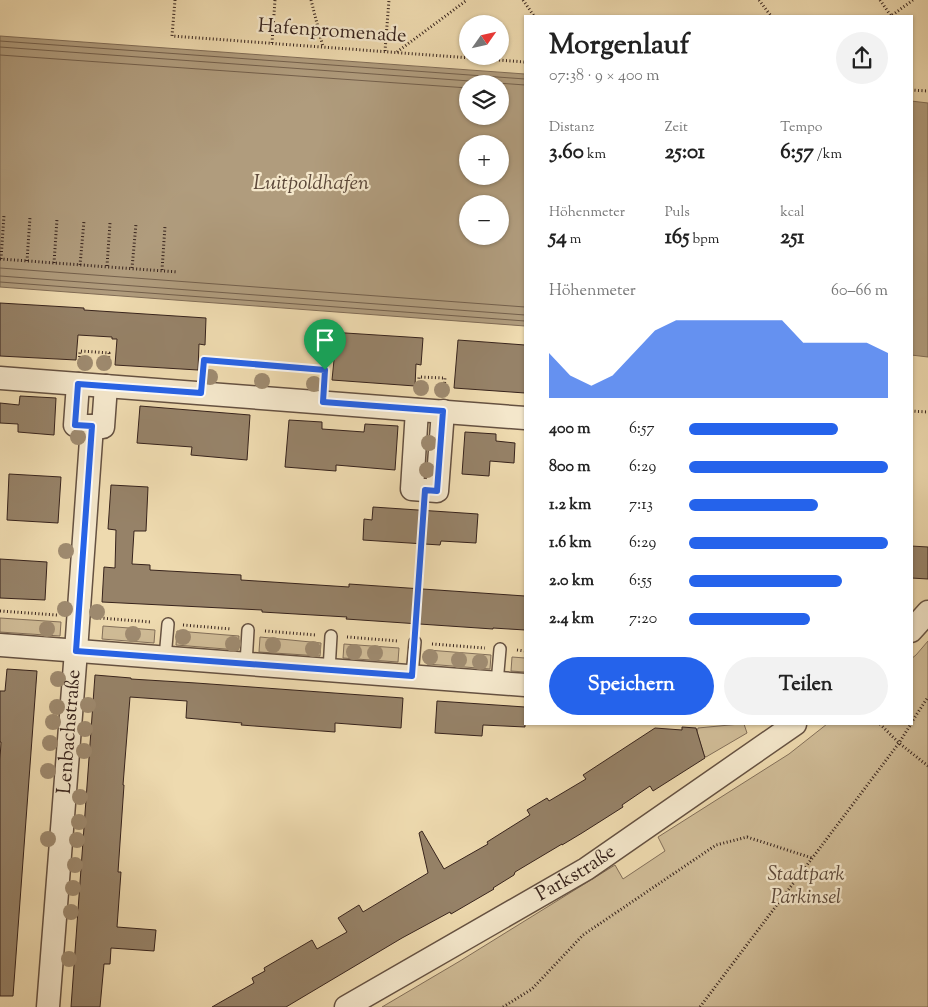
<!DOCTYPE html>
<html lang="de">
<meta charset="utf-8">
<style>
:root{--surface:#fff;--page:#f2f2f2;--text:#222;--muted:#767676;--accent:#2563eb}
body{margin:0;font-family:"Sorts Mill Goudy",serif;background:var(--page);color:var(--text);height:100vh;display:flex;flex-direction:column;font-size:19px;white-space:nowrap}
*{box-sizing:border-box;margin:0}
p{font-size:16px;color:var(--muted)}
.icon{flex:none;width:28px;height:28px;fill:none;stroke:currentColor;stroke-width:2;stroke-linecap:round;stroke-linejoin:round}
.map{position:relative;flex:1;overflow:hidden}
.panel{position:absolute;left:524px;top:15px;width:389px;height:710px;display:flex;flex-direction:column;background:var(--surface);border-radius:0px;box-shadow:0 1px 4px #0004}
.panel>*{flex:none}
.needle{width:32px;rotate:56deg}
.fabs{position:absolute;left:459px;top:15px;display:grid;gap:10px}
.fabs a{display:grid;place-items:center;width:50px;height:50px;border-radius:50%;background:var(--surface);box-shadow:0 1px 4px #0004;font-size:25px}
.pin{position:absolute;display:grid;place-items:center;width:42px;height:42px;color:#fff;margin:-51px -21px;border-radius:50% 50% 50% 0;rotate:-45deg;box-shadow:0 0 5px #0007}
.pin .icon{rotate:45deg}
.round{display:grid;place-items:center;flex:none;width:52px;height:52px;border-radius:26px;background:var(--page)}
.summary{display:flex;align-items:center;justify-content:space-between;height:85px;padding:0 25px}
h1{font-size:28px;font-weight:800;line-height:38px}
.figures{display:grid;grid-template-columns:repeat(3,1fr);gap:8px;height:85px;padding:5px 25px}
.figures div{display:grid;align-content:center}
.figures b{font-size:21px;font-weight:800}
.figures small{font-size:14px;font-weight:400}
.figures p{font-size:14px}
.chart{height:140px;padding:10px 25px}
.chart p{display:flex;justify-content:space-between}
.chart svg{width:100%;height:90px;margin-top:5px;fill:var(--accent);opacity:.7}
.action{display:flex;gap:10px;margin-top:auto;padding:10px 25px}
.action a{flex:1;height:58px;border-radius:30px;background:var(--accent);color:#fff;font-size:20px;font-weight:800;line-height:58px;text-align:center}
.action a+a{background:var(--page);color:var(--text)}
ul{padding:0 25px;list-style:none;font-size:16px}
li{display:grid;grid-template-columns:80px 60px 1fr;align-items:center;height:38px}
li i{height:12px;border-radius:6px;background:var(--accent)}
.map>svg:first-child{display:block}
.green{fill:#cfbb96;stroke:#836f59}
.water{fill:#b09c7d;stroke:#806c56;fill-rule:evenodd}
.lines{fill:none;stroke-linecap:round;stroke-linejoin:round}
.shore{stroke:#74604c;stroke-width:1}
.building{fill:#968268;stroke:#37231c}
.service-casing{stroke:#655141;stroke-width:14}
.minor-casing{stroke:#655141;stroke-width:25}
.path{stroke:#37231c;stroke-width:3;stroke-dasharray:1 2.5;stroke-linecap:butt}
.service{stroke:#f4e7cb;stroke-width:11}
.minor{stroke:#f4e7cb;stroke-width:22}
.tree{fill:#9e8a6f}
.route-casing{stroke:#fff;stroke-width:10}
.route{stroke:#2563eb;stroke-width:6}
.labels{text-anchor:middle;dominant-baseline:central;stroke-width:4.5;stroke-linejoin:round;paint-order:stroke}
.street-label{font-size:20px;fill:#37231c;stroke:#f4e7cb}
.park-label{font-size:20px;font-style:italic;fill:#5d493a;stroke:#f4e7cb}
.water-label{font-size:21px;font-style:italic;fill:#5b4739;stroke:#f4e7cb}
</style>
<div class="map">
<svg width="928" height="1007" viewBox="0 0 928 1007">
<rect width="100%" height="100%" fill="#eedaaf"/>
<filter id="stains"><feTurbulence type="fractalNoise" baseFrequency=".004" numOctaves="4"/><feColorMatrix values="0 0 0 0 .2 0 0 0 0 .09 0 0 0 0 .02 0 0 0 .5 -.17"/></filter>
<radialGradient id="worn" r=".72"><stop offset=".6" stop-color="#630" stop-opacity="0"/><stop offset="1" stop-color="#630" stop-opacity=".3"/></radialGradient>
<!-- green -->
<path class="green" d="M0,618L61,622L60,636L0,632Z
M103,626L155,630L154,643L102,639Z
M177,631L239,636L238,650L176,645Z
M260,637L321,643L320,656L259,652Z
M928,641V1007H382L460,961L615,865L623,879L665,851L658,837L789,754L827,724H911V659L916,655Z
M344,644L399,648L398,662L343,658Z
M428,650L491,655L490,669L427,664Z
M512,657L525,658V672L511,671Z
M740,724H744L747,733L706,757L704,755L697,732L698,728Z"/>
<!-- water -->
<path class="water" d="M0,36L525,74V326L0,287ZM468,84H500V116H468ZM468,144H500V176H468ZM468,204H500V236H468Z
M911,101L928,103V357L911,355Z"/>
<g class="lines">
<!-- shore -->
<path class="shore" d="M0,41L525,79
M0,47L525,85
M0,55L468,88
M0,268L525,307
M0,276L525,315
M0,282L525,321"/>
</g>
<!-- building -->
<path class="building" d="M0,303L84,308V310L206,318L205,345L199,344L198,370L115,365L117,339H112V337L78,335L76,360L0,356Z
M330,332L423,338L421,365L416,364L415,386L332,380L334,360L329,359Z
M458,340L525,345V393L454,388Z
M20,396L56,398L54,435L18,432V424L0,423V403L19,405Z
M140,406L250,415L247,460L191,455L192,447L137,443Z
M289,420L322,422V429L364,432L365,424L398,426L395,470L336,465V471L285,467Z
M465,432L496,434V441L515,443L514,463L490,461L489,476L462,474Z
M9,474L61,477L58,523L7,520Z
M111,485L148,487L146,531H134L132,564L150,565V570L241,575V580L349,587V584L525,596V630L493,628V629L346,619L347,617L262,612V610L102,602L104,567L115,568L116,530L108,529Z
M373,507L478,514L476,543L441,541L440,545L363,540L364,519L372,520Z
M911,546L928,547V579L911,578Z
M0,559L47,562L45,600L0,598Z
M7,669L37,671L13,996H0V759L1,742H0V691H5Z
M95,675L131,678V679L196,683L403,698L401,728L335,723V732L241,725L242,723L186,718L187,701L130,697L123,785H124L118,872H121L117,927L156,930L154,951L111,948L110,964H104L100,1007H71Z
M437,701L525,707V727L483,725L482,736L435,733Z
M682,727L696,728L705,758L653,791L650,786L622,805L623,807L582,833L562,845V844L515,872L514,875L493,888L494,889L451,914L450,912L402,938L286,1007H212L254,983L252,978L265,971L264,968L312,940L317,949L347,932L338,918L359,905L363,912L428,873L419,833L422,831L444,869L488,844L487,842L530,815L527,810L547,798L549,801L586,779L583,775L655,728L682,730Z"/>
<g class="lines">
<defs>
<path id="service" d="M165,658L168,624
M246,664L248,630
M329,670L331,636
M412,676L415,642
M497,683L500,649"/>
<g id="minor">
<path d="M0,378L525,418"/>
<path d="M78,384L75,425L103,427L106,386"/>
<path d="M417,410L412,489L437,491L443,411"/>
<path d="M911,631L928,612"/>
<path d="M0,645L525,685"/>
<path id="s1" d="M48,1007L76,651L92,426"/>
<path id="s2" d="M346,1007L586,869L795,724"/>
</g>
</defs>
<!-- service casing -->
<use href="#service" class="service-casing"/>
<!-- minor casing -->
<use href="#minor" class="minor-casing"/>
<!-- path -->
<path class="path" d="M175,0L172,36L525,62
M311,0L323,47
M523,0L534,16
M759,0L771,16
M880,0L891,16L913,0
M272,43L275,0
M385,51L389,0
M397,52L467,0
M911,90L928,91
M0,259L178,272
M1,259L4,215
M27,261L30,217
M54,263L57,219
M80,265L84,221
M107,266L110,223
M132,268L136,224
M162,270L165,226
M79,364L80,351L109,353L108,365
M202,372L203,360L325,370L324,382
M418,389L419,377L445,378L444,389
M911,411L928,412
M0,611L57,615
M100,618L151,622
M183,625L231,629
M416,627L424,511
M265,631L316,635
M347,637L398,641
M432,644L485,648
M517,650L525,651
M911,723L928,697
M880,724L899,743L928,766
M503,1007L532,989L583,935L716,845L747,837L812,858
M700,1007L899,743L911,724"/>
<!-- service -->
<use href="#service" class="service"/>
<!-- minor -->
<use href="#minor" class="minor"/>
</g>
<!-- trees -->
<g class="tree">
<circle cx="85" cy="363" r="8"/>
<circle cx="104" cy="363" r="8"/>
<circle cx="210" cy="377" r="8"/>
<circle cx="262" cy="381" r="8"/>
<circle cx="314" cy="384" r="8"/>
<circle cx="421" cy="388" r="8"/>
<circle cx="442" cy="390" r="8"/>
<circle cx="78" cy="437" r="8"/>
<circle cx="429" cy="443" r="8"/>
<circle cx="427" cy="470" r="8"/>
<circle cx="66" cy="551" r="8"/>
<circle cx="65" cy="609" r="8"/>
<circle cx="97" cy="612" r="8"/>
<circle cx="47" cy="629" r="8"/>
<circle cx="133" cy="634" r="8"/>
<circle cx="183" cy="637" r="8"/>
<circle cx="233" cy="644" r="8"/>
<circle cx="273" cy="645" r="8"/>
<circle cx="313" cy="649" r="8"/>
<circle cx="354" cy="652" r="8"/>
<circle cx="375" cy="653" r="8"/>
<circle cx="430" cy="657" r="8"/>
<circle cx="459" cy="660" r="8"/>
<circle cx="480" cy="662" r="8"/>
<circle cx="58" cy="679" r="8"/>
<circle cx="88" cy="705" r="8"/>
<circle cx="57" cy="707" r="8"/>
<circle cx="53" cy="722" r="8"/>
<circle cx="85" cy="729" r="8"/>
<circle cx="50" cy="743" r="8"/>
<circle cx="84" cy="751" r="8"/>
<circle cx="48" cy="771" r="8"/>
<circle cx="80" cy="797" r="8"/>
<circle cx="79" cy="822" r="8"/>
<circle cx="48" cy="839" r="8"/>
<circle cx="77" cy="840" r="8"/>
<circle cx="75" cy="865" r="8"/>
<circle cx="73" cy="888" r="8"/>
<circle cx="71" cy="912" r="8"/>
<circle cx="69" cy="959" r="8"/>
</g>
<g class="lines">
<defs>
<path id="route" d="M204,360L325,370L323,402L443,411L437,491L425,490L412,676L76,651L92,426L75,425L78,384L201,393Z"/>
</defs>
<!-- route casing -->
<use href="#route" class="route-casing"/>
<!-- route -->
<use href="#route" class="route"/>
</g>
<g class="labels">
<!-- street labels -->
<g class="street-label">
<text transform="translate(332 32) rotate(4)">Hafenpromenade</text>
<text stroke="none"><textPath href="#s1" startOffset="276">Lenbachstraße</textPath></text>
<text stroke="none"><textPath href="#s2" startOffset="266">Parkstraße</textPath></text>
</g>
<!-- park labels -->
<g class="park-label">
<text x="806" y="875">Stadtpark<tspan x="806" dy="23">Parkinsel</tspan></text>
</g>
<!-- water labels -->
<g class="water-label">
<text x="311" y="184">Luitpoldhafen</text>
</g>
</g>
<rect width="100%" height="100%" filter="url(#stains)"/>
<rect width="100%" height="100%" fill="url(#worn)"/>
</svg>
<div class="fabs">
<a><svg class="needle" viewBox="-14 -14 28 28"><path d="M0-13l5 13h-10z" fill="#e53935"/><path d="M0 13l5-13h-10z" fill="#767676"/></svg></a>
<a><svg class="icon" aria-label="layers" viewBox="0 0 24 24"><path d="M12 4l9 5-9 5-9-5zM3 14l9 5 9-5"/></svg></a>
<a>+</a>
<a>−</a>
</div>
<div class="pin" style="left:325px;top:370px;background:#1e9e55"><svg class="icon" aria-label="arrive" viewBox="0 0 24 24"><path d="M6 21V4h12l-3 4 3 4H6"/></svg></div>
<section class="panel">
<div class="summary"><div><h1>Morgenlauf</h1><p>07:38 · 9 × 400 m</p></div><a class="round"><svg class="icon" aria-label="share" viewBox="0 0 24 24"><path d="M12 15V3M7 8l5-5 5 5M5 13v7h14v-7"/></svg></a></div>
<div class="figures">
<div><p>Distanz</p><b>3.60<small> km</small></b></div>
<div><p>Zeit</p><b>25:01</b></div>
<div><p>Tempo</p><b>6:57<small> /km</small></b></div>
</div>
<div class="figures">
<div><p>Höhenmeter</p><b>54<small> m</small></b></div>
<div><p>Puls</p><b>165<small> bpm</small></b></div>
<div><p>kcal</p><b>251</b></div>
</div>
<div class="chart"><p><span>Höhenmeter</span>60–66 m</p>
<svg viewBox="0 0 160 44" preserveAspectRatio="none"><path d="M0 44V22L10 33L20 38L30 33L40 22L50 11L60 6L70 6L80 6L90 6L100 6L110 6L120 17L130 17L140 17L150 17L160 22V44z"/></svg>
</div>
<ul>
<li><b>400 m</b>6:57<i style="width:75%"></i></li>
<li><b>800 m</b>6:29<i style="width:100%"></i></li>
<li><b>1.2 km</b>7:13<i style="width:65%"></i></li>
<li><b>1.6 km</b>6:29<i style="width:100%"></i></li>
<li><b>2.0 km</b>6:55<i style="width:77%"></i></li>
<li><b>2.4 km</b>7:20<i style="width:61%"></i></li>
</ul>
<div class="action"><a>Speichern</a><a>Teilen</a></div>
</section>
</div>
